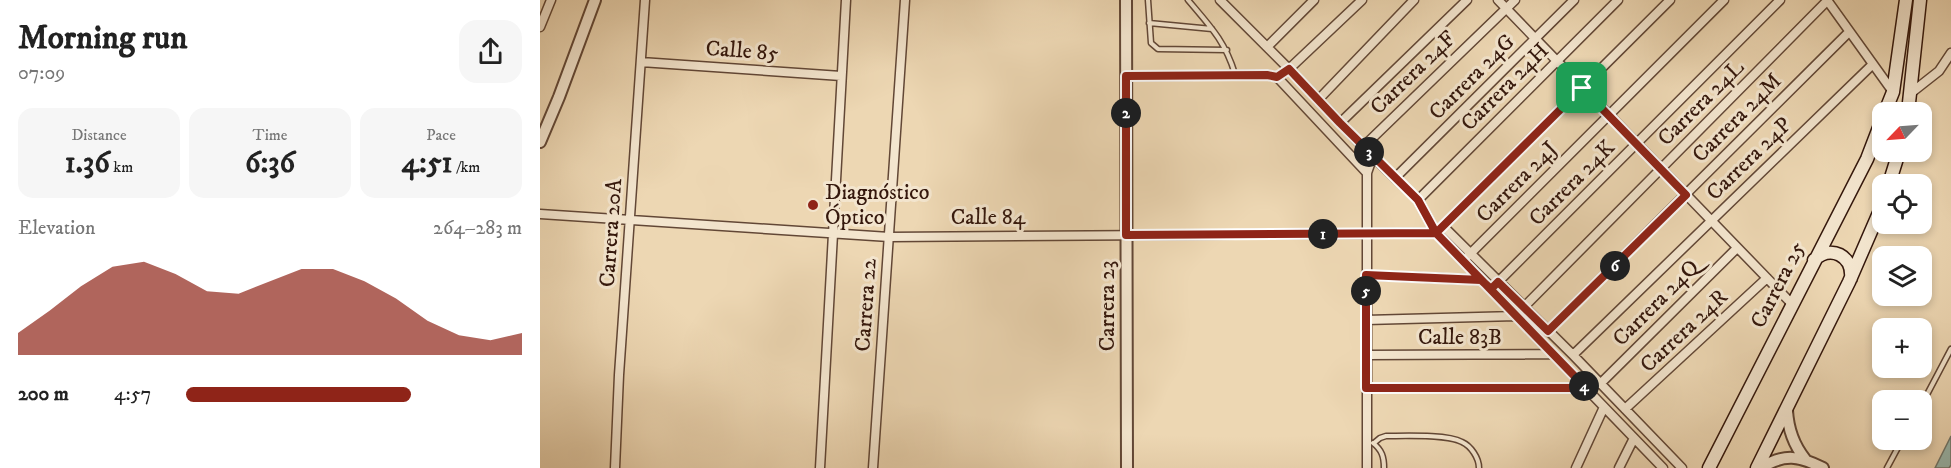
<!DOCTYPE html>
<meta charset="utf-8">
<style>
:root{--surface:#fff;--page:#f6f6f6;--text:#222;--muted:#767676;--accent:#8f2418}
body{margin:0;font-family:"IM FELL DW Pica",serif;background:var(--page);color:var(--text);height:100vh;display:flex;flex-direction:column;font-size:22px;white-space:nowrap}
*{box-sizing:border-box;margin:0}
p{font-size:20px;color:var(--muted)}
.icon{flex:none;width:33px;height:33px;fill:none;stroke:currentColor;stroke-width:2;stroke-linecap:round;stroke-linejoin:round}
.map{position:relative;flex:1;overflow:hidden}
.drawer{display:flex;flex-direction:column;background:var(--surface);width:540px}
.drawer>*{flex:none}
.needle{width:39px;rotate:245deg}
.controls{position:absolute;left:1332px;top:102px;display:grid;gap:12px}
.controls a{display:grid;place-items:center;width:60px;height:60px;border-radius:12px;background:var(--surface);box-shadow:0 3px 9px #0003;font-size:30px}
.pin{position:absolute;display:grid;place-items:center;width:51px;height:51px;color:#fff;margin:-26px;border-radius:12px;box-shadow:0 3px 9px #0006}
.km{position:absolute;width:30px;height:30px;margin:-15px;border-radius:50%;background:#222;color:#fff;font-size:16px;line-height:30px;text-align:center}
.round{display:grid;place-items:center;flex:none;width:63px;height:63px;border-radius:18px;background:var(--page)}
.overview{display:flex;align-items:center;justify-content:space-between;height:102px;padding:0 18px}
h1{font-size:33px;font-weight:700;line-height:45px}
.stats{display:grid;grid-template-columns:repeat(3,1fr);gap:9px;height:102px;padding:6px 18px}
.stats div{display:grid;align-content:center;border-radius:15px;background:var(--page);text-align:center}
.stats b{font-size:30px;font-weight:700}
.stats small{font-size:16px;font-weight:400}
.stats p{font-size:16px}
.chart{height:168px;padding:12px 18px}
.chart p{display:flex;justify-content:space-between}
.chart svg{width:100%;height:108px;margin-top:6px;fill:var(--accent);opacity:.7}
ul{padding:0 18px;list-style:none;font-size:20px}
li{display:grid;grid-template-columns:96px 72px 1fr;align-items:center;height:45px}
li i{height:15px;border-radius:8px;background:var(--accent)}
main{display:flex;flex:1;min-height:0}
.map>svg:first-child{display:block}
.water{fill:#99b9af;stroke:#71786e;stroke-width:1.5}
.lines{fill:none;stroke-linecap:round;stroke-linejoin:round}
.service-casing{stroke:#624736;stroke-width:7}
.minor-casing{stroke:#624736;stroke-width:11}
.tertiary-casing{stroke:#624736;stroke-width:14}
.secondary-casing{stroke:#34170c;stroke-width:15}
.service{stroke:#f3e5ce;stroke-width:4}
.minor{stroke:#f3e5ce;stroke-width:8}
.tertiary{stroke:#f3e5ce;stroke-width:10}
.secondary{stroke:#f3e5ce;stroke-width:12}
.route-casing{stroke:#fff;stroke-width:12}
.route{stroke:#8f2418;stroke-width:8}
.poi-dot{fill:#8f2418;stroke:#f3e5ce;stroke-width:2}
.labels{text-anchor:middle;dominant-baseline:central;stroke-width:6;stroke-linejoin:round;paint-order:stroke}
.street-label{font-size:22px;fill:#34170c;stroke:#f3e5ce}
.poi-label{font-size:22px;fill:#34170c;stroke:#f3e5ce;text-anchor:start}
</style>
<main>
<section class="drawer">
<div class="overview"><div><h1>Morning run</h1><p>07:09</p></div><a class="round"><svg class="icon" aria-label="share" viewBox="0 0 24 24"><path d="M12 15V3M7 8l5-5 5 5M5 13v7h14v-7"/></svg></a></div>
<div class="stats">
<div><p>Distance</p><b>1.36<small> km</small></b></div>
<div><p>Time</p><b>6:36</b></div>
<div><p>Pace</p><b>4:51<small> /km</small></b></div>
</div>
<div class="chart"><p><span>Elevation</span>264–283 m</p>
<svg viewBox="0 0 160 44" preserveAspectRatio="none"><path d="M0 44V35L10 26L20 16L30 8L40 6L50 11L60 18L70 19L80 14L90 9L100 9L110 14L120 21L130 30L140 36L150 38L160 35V44z"/></svg>
</div>
<ul>
<li><b>200 m</b>4:57<i style="width:67%"></i></li>
</ul>
</section>
<div class="map">
<svg width="1411" height="468" viewBox="0 0 1411 468">
<rect width="100%" height="100%" fill="#edd7b3"/>
<filter id="stains"><feTurbulence type="fractalNoise" baseFrequency=".00333" numOctaves="4"/><feColorMatrix values="0 0 0 0 .2 0 0 0 0 .09 0 0 0 0 .02 0 0 0 .5 -.17"/></filter>
<radialGradient id="worn" r=".72"><stop offset=".6" stop-color="#630" stop-opacity="0"/><stop offset="1" stop-color="#630" stop-opacity=".3"/></radialGradient>
<!-- water -->
<path class="water" d="M1411,436V465L1409,468H1395Z"/>
<g class="lines">
<defs>
<path id="service" d="M608,0L611,43L618,49L687,50
M648,0C670,26 685,41 695,74
M609,23L672,29
M1382,404L1411,349
M833,443C842,450 844,457 844,468
M834,443L840,438L846,436C864,436 907,434 922,442C931,446 939,458 939,468
M1347,468L1362,440"/>
<path id="minor" d="M680,0L749,69L823,147L878,200L896,233L1123,468
M958,0L1252,304
M1287,0L1353,92
M0,27L11,0
M727,47L774,0
M101,62L301,76
M586,76L727,75L737,77L827,173
M737,77L749,69L822,0
M1371,93L1399,71L1411,53
M778,100L874,0
M800,123L927,0
M823,147L975,0
M855,178L1034,0
M878,200L1078,0
M0,214L349,237L896,233L1130,0
M903,226L1033,355L1142,468
M923,261L1184,0
M826,275L941,280
M951,289L1240,0
M984,307L1287,1
M826,320L976,316
M1008,331L1309,32
M826,355L1013,354
M1033,355L1333,64
M1060,384L1197,248
M826,388H1046
M1085,409L1227,278
M75,468L79,375L105,0
M280,468L306,0
M333,468L365,0
M827,468V173L833,156
M1036,468L1064,407
M1079,468L1094,438"/>
<path id="tertiary" d="M586,0L587,468
M0,142L19,97L55,0
M1247,410C1248,429 1253,444 1265,459
M1221,468C1244,453 1260,456 1283,468"/>
<path id="secondary" d="M1345,112L1353,92L1366,0
M1368,112L1380,0
M1349,184L1359,152
M1274,260C1291,244 1313,256 1311,278
M1169,468L1327,159L1342,120
M1217,468L1309,282L1342,206"/>
</defs>
<!-- service casing -->
<use href="#service" class="service-casing"/>
<!-- minor casing -->
<use href="#minor" class="minor-casing"/>
<!-- tertiary casing -->
<use href="#tertiary" class="tertiary-casing"/>
<!-- secondary casing -->
<use href="#secondary" class="secondary-casing"/>
<!-- service -->
<use href="#service" class="service"/>
<!-- minor -->
<use href="#minor" class="minor"/>
<!-- tertiary -->
<use href="#tertiary" class="tertiary"/>
<!-- secondary -->
<use href="#secondary" class="secondary"/>
</g>
<g class="lines">
<defs>
<path id="route" d="M1042,88L896,233L586,235V76L727,75L737,77L749,69L800,123L878,200L896,233L1046,388H826V275L941,280L951,289L958,282L1008,331L1146,195L1042,88"/>
</defs>
<!-- route casing -->
<use href="#route" class="route-casing"/>
<!-- route -->
<use href="#route" class="route"/>
</g>
<!-- markers -->
<circle class="poi-dot" cx="273" cy="205" r="6"/>
<g class="labels">
<!-- street labels -->
<g class="street-label">
<text transform="translate(202 51) rotate(4)">Calle 85</text>
<text transform="translate(873 73) rotate(-44)">Carrera 24F</text>
<text transform="translate(932 77) rotate(-45)">Carrera 24G</text>
<text transform="translate(965 87) rotate(-45)">Carrera 24H</text>
<text transform="translate(1161 103) rotate(-45)">Carrera 24L</text>
<text transform="translate(1197 118) rotate(-45)">Carrera 24M</text>
<text transform="translate(1209 159) rotate(-44)">Carrera 24P</text>
<text transform="translate(977 182) rotate(-45)">Carrera 24J</text>
<text transform="translate(1032 183) rotate(-45)">Carrera 24K</text>
<text x="448" y="217">Calle 84</text>
<text transform="translate(71 233) rotate(-86)">Carrera 20A</text>
<text transform="translate(1238 285) rotate(-63)">Carrera 25</text>
<text transform="translate(1116 303) rotate(-45)">Carrera 24Q</text>
<text transform="translate(326 305) rotate(-86)">Carrera 22</text>
<text transform="translate(567 306) rotate(-90)">Carrera 23</text>
<text transform="translate(1144 331) rotate(-43)">Carrera 24R</text>
<text x="920" y="337">Calle 83B</text>
</g>
<!-- poi labels -->
<g class="poi-label">
<text x="285" y="192">Diagnóstico<tspan x="285" dy="25">Óptico</tspan></text>
</g>
</g>
<rect width="100%" height="100%" filter="url(#stains)"/>
<rect width="100%" height="100%" fill="url(#worn)"/>
</svg>
<div class="controls">
<a><svg class="needle" viewBox="-14 -14 28 28"><path d="M0-13l5 13h-10z" fill="#e53935"/><path d="M0 13l5-13h-10z" fill="#767676"/></svg></a>
<a><svg class="icon" aria-label="locate" viewBox="0 0 24 24"><circle cx="12" cy="12" r="6"/><path d="M12 2v4M12 18v4M2 12h4M18 12h4"/></svg></a>
<a><svg class="icon" aria-label="layers" viewBox="0 0 24 24"><path d="M12 4l9 5-9 5-9-5zM3 14l9 5 9-5"/></svg></a>
<a>+</a>
<a>−</a>
</div>
<div class="pin" style="left:1042px;top:88px;background:#1e9e55"><svg class="icon" aria-label="arrive" viewBox="0 0 24 24"><path d="M6 21V4h12l-3 4 3 4H6"/></svg></div>
<b class="km" style="left:783px;top:234px">1</b>
<b class="km" style="left:586px;top:113px">2</b>
<b class="km" style="left:829px;top:152px">3</b>
<b class="km" style="left:1044px;top:386px">4</b>
<b class="km" style="left:826px;top:291px">5</b>
<b class="km" style="left:1075px;top:266px">6</b>
</div>
</main>
